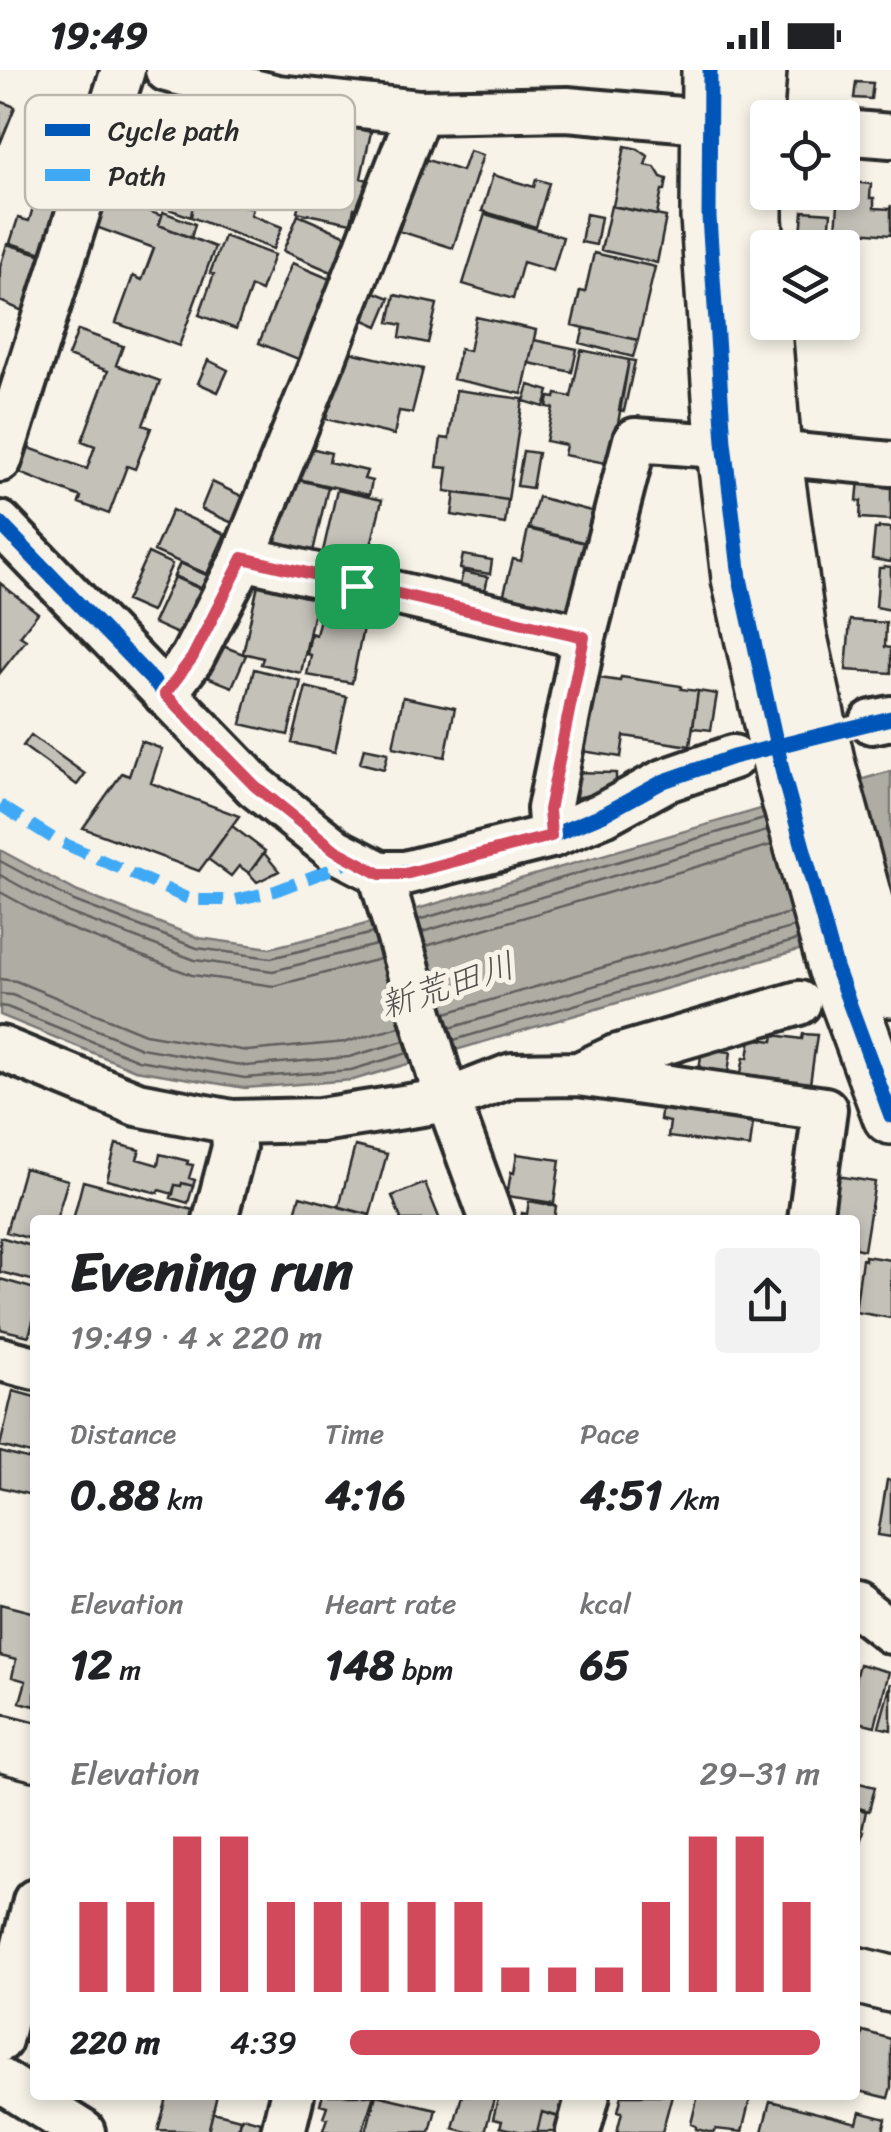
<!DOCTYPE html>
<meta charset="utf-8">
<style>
:root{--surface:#fff;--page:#f2f2f2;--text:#202124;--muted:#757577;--accent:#d1495b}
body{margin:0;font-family:Sriracha,"Klee One",sans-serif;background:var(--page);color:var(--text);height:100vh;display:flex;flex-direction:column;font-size:38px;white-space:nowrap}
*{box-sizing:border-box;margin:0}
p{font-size:32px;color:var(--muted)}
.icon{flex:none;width:55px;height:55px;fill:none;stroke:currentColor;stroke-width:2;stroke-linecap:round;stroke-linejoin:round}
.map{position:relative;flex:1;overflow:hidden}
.sheet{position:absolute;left:30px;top:1145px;width:830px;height:885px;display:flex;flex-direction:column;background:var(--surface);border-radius:10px;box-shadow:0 5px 15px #0003}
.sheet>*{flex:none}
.buttons{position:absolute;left:750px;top:30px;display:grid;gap:20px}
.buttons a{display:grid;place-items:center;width:110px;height:110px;border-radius:10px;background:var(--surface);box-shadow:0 5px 15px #0003;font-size:50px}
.pin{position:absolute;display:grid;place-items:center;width:85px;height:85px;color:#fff;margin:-42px;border-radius:20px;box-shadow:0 5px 15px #0006}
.round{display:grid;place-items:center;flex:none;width:105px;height:105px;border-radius:10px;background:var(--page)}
.head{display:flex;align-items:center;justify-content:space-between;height:170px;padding:0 40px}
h1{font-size:55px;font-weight:700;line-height:75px}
.figures{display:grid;grid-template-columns:repeat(3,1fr);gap:15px;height:170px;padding:10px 40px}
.figures div{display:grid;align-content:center}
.figures b{font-size:42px;font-weight:700}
.figures small{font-size:28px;font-weight:400}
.figures p{font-size:28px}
.chart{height:280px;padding:20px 40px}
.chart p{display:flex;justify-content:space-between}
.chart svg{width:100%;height:180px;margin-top:10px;stroke:var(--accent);stroke-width:6}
ul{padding:0 40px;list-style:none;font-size:32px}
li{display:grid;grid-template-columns:160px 120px 1fr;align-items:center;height:75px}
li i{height:25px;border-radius:12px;background:var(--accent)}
.status{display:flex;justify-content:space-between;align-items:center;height:70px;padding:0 50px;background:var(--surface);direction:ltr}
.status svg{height:28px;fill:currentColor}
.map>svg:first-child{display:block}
.water{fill:#afaca4;stroke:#7a7874;stroke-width:2.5}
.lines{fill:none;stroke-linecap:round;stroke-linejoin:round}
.shore{stroke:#605f5b;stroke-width:2.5}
.building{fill:#c4c1b9;stroke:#2b2b2b;stroke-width:2.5}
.street-casing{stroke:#2b2b2b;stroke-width:50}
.secondary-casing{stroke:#2b2b2b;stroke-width:62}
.primary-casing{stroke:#2b2b2b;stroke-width:62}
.street{stroke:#f7f3e8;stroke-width:42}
.secondary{stroke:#f7f3e8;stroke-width:55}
.primary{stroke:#f7f3e8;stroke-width:55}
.quiet{stroke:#3fa9f5;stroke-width:12;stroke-dasharray:25 12;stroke-linecap:butt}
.cycleway-casing{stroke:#f7f3e8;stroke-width:21}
.cycleway{stroke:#0057b8;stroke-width:15}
.route-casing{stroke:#fff;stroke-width:20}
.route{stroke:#d1495b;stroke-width:12}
.labels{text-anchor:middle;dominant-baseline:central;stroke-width:10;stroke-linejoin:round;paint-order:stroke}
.water-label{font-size:35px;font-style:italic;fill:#53524f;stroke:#f7f3e8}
.key{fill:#f7f3e8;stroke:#bab7af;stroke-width:2.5}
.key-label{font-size:28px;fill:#2b2b2b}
</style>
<div class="status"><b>19:49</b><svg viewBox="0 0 49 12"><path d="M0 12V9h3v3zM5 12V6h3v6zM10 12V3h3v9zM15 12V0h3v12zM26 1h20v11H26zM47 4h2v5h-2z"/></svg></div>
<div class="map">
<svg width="891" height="2062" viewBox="0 0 891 2062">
<rect width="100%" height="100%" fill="#f7f3e8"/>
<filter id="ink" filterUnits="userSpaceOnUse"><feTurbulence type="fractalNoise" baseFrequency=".01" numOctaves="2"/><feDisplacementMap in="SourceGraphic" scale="20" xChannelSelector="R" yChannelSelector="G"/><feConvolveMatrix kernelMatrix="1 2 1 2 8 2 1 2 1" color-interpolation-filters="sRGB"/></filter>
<g filter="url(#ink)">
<!-- water -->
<path class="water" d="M891,701V853L353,1010L245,1018L135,1000L0,945V780L78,822L199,868L270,878L352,858Z"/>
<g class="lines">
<!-- shore -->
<path class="shore" d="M0,791L74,831L197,878L271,888L373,863
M0,805L69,843L195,890L273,901L376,875
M0,822L63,856L192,905L274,916L380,889
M418,850L764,749
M422,862L767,761
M426,876L771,775
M0,909L16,911L145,964L247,981L346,972L400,957
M0,924L12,925L141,978L246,996L349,987L404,971
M0,936L7,937L138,990L245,1008L351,1000L408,983
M446,943L790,843
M450,958L794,857
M454,970L797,870"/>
</g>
<!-- building -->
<path class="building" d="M856,12L873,13L871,29L854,28Z
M0,31L15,37L0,74Z
M316,50L371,62L361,108L369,110L363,140L354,138L351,153L297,142L301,122L294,121L299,95L307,96Z
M625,76L638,79L648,86L645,95L655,97L661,107L667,109L665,120H662L657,145L613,136Z
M469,81L483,85L453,178L399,161L421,88L462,101Z
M43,103L74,112L52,186L10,173L18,148L29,151Z
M493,105L534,117L536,109L549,113L536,157L482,141Z
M842,111L871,114L870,128H874V138L890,139L891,135V165L836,160L839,122H842Z
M164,115L195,119L191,147L160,136Z
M195,119L229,126L228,133L253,138L251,145L282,157L273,179L191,147Z
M108,126L162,146L159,155L215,177L179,276L116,253L133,206L142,210L154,178L96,157Z
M611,136L666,147L657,193L601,180Z
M803,141L831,143L828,178H800Z
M163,142L195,154L191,168L159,155Z
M485,144L563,167L553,201L523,192L513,229L463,214Z
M586,144L601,147L596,175L581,172Z
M298,145L349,167L334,203L283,181Z
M224,166L274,185L261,221L251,217L236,259L199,245L214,204L210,203Z
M7,174L52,188L34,246L0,231V197Z
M594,183L655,197L638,270L572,255L580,221L585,222Z
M292,193L337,212L303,291L259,273Z
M362,217L390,228L378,256L351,244Z
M395,225L437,234L428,273L400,267L402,255L389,252Z
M476,247L536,260L522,324L453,309L460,279L469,281Z
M584,258L638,270L633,287L580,273Z
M78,260L123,276L116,295L160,311L143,355L151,358L135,399L127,396L109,444L79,433L81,427L15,401L24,376L87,399L95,376L82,371L108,301L68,286Z
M534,270L577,279L572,302L529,293Z
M341,280L423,299L412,343L399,341L394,365L326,349Z
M581,280L629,290L611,394L564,385L566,375L546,371L553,338L547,337L549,327L555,328L556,324L571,327Z
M208,290L228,300L218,322L198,313Z
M629,290L635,291L624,341L619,340Z
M529,315L549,321L544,337L524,331Z
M456,320L523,329L508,430L445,421L448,398L437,397L441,368L449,369Z
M302,376L331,383L329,392L367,401L364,409L372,411L369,425L294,408Z
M523,381L538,383L532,418L517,416Z
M290,408L328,417L312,486L273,477L275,466L268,465Z
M859,409L891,411V450L860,448L861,431H857Z
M212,412L246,428L235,454L201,439Z
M337,420L382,430L365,500L321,490Z
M455,423L508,430L505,454L452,445Z
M538,427L602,444L594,475L529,458Z
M172,440L225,464L207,504L154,481Z
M879,457L891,458V492L872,489L875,459H879Z
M528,459L585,473L567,543L503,527L513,489L521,491Z
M148,483L172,494L151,542L126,531Z
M463,485L492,490L490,504L460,499Z
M180,493L211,507L205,520L174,506Z
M884,496L891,497V540L876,537L879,498H884Z
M463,502L488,507L483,529L458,523Z
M174,507L205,521L184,567L153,553Z
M259,510L318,522L301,603L261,594L263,588L243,583Z
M0,513L38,543L20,566L26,570L0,603Z
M328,529L361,536L358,552L364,553L352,613L307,605L311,585L307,584L311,563L316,565L321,544L325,545Z
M850,550L886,553L885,577L891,578V603L846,600Z
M215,573L246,585L232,617L202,605Z
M254,599L301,611L288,665L241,654Z
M593,607L620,611L621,607L681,616V619L698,621L690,676L624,666L621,687L582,681Z
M306,617L347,627L335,682L292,673Z
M698,621L717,624L711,660L693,658Z
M403,627L455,638L445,687L393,677Z
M31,665L85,704L77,715L23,676Z
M141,671L162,679L151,713L239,746L199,801L83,758L122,703L129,706Z
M364,678L388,683L384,699L360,693Z
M571,702L616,703V713L599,723L571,729Z
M232,756L265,781L249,803L239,796L231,806L208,789Z
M264,783L279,801L257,812L249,803Z
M803,964L817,965L810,1014L782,1010L781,1014L740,1008L744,987L748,988L751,968L773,971L774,965L802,969Z
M702,979L731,982L727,1010L698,1007Z
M662,1033L754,1044L750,1077L668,1067L670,1052L660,1050Z
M116,1074L140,1080L137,1089L158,1095L160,1084L188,1091L187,1094L193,1095L189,1108L195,1110L193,1116L182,1113L181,1116L175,1115L173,1124L159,1120L158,1123L107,1110Z
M355,1076L387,1084L370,1145L339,1137Z
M517,1084L560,1090L554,1133L507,1126L511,1102L514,1103Z
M24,1098L68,1110L56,1150H35V1170L6,1162Z
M837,1106L875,1112L864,1180L855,1178V1150H830Z
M83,1111L204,1143L202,1150H73Z
M182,1113L193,1116L188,1133L171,1128L175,1115L181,1116Z
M425,1113L440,1150H399L401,1149L392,1126Z
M300,1126L370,1145L369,1150H289L291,1144L294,1146Z
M529,1131L556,1136L554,1150H521L522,1143L527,1144Z
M0,1167L35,1177V1211L0,1202Z
M865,1186L891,1190V1248L855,1242L862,1189L865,1190Z
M0,1209L35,1219V1244L29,1266L0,1259Z
M13,1321L35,1327V1385L0,1376Z
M0,1382L35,1391V1426L0,1417Z
M887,1410H891V1467L878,1465Z
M0,1534L35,1543V1636L20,1632L26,1611L12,1607L16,1590L0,1586Z
M859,1594L889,1602L875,1656L855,1651V1609Z
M891,1613V1660L879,1657Z
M855,1712L875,1717L869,1741L855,1737Z
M855,1738L866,1741L862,1760L864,1761L855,1798Z
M35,1915V1975L13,1970Z
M863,1961L891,1969V2017L888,2028L855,2020V1991Z
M168,2025H217L208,2062L158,2060Z
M323,2025H374L362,2062H331L323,2060L327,2048L323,2047L327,2036L320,2034Z
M376,2025L436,2039L430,2062H366Z
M462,2025H495L485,2062H468L453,2058Z
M499,2025H556L571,2029L561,2048L542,2042L537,2062H522L500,2057L502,2051L493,2049Z
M622,2025H672L662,2062H617L622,2042L618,2041Z
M698,2025H751L742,2062L716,2059L715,2062H708L696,2059V2056L691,2054Z
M770,2031L857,2053L860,2042L886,2049L883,2062H762Z
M213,2042L240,2049L237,2062H208Z
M542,2042L564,2048L560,2062H537Z
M242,2047L268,2054L266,2062H238Z"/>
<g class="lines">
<defs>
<path id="street" d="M167,0L277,27L419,42L567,39L737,54
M842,62L891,66
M773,383L891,394
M0,390L123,0
M0,453L255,716L335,780L380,803H405L551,766L604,744L664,711L733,687
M243,488L584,567
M165,624L192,588L243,488L322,293L419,42
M872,652L891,648
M551,766L549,739L584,567L635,370L704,375L724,372
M380,803L440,1008L492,1150
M0,978L137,1034L232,1052L320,1050L448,1030L512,1005L578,1004L825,1039L810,1150
M581,1003L615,987L799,933
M215,1150L234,1077L232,1052
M0,1289L35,1298
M855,1534L891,1562
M0,1970L35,1831
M0,2010L83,2062
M283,2062L292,2025
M578,2062L588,2025"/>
<path id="secondary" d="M710,0L709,147L724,372L740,508L784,708L836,897L891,1046
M758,0L754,56V149L773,383L798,563L827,695L880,890L891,919"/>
<path id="primary" d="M0,1673L35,1682
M855,1905L891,1914"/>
</defs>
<!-- street casing -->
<use href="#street" class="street-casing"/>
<!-- secondary casing -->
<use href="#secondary" class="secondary-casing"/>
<!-- primary casing -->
<use href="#primary" class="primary-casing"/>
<!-- street -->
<use href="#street" class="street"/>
<!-- secondary -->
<use href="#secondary" class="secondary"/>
<!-- primary -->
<use href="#primary" class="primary"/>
<!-- quiet -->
<path class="quiet" d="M0,735L54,769L191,830H235L275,821L355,790"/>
<defs>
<path id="cycleway" d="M710,0L709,147L724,372L740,508L784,708L836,897L891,1046
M0,453L255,716L335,780L380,803H405L551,766L604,744L664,711L733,687L891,648"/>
</defs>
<!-- cycleway casing -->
<use href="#cycleway" class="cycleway-casing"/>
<!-- cycleway -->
<use href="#cycleway" class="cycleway"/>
</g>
</g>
<g class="lines" filter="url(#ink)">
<defs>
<path id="route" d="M243,488L584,567L549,740L551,766L405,804H380L335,780L255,716L165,624L192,588Z"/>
</defs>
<!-- route casing -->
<use href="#route" class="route-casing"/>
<!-- route -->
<use href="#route" class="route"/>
</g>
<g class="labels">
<!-- water labels -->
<g class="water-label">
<text transform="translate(447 915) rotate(-18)">新荒田川</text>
</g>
</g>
<!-- legend -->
<rect x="25" y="25" width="330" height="115" rx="15" class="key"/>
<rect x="45" y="54" width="45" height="12" fill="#0057b8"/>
<rect x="45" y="99" width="45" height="12" fill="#3fa9f5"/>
<g class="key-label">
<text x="108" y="70">Cycle path</text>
<text x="108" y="115">Path</text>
</g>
</svg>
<div class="buttons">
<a><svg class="icon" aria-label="locate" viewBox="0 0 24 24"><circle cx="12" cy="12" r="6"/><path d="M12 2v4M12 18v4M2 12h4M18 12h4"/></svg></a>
<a><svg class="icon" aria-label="layers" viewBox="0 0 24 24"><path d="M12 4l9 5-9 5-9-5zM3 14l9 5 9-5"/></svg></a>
</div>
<div class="pin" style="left:357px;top:516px;background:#1e9e55"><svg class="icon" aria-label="arrive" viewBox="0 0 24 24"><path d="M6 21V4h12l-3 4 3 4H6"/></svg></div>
<section class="sheet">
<div class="head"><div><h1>Evening run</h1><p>19:49 · 4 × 220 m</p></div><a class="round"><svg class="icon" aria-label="share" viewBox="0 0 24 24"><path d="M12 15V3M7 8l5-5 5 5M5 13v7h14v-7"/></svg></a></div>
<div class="figures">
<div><p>Distance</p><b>0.88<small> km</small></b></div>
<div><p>Time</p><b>4:16</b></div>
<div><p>Pace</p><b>4:51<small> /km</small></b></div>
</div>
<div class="figures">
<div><p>Elevation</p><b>12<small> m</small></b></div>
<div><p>Heart rate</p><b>148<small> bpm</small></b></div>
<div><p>kcal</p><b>65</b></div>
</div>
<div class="chart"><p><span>Elevation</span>29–31 m</p>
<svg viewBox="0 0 160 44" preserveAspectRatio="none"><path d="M5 44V22M15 44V22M25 44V6M35 44V6M45 44V22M55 44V22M65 44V22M75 44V22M85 44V22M95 44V38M105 44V38M115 44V38M125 44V22M135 44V6M145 44V6M155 44V22"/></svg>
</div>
<ul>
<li><b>220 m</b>4:39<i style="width:100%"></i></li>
</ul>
</section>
</div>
